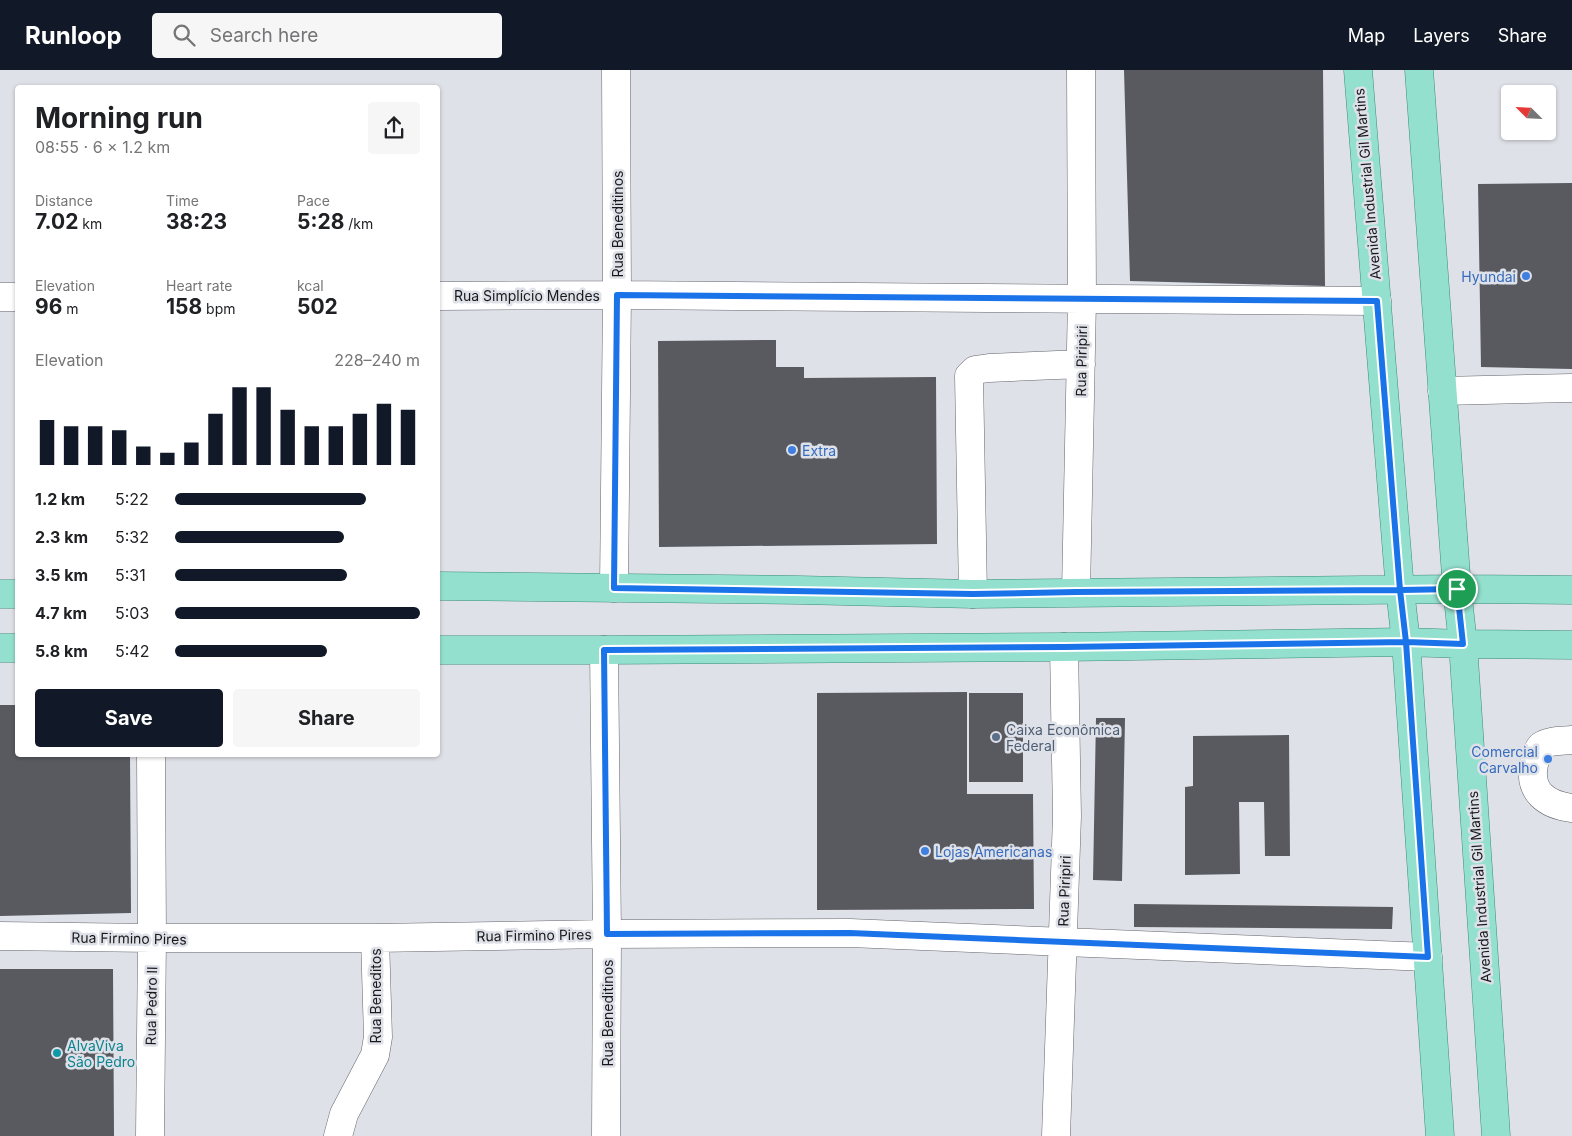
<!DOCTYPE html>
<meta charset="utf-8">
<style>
:root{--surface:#fff;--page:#f6f6f6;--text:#202124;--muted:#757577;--accent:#111827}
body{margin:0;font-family:Inter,sans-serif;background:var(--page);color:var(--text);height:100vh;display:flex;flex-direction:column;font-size:19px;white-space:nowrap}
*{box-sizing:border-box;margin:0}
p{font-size:16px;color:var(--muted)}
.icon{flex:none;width:28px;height:28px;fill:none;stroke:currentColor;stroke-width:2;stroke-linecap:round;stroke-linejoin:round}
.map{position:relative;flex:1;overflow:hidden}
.side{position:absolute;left:15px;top:15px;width:425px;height:672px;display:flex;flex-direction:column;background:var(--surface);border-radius:5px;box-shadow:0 1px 4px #0004}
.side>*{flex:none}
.needle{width:32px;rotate:294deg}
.buttons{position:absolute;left:1501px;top:15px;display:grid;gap:10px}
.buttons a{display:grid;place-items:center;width:55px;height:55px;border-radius:5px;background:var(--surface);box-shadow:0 1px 4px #0004;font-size:25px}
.pin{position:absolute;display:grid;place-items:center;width:42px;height:42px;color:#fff;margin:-21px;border:2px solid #fff;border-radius:50%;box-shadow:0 1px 5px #0007}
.round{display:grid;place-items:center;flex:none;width:52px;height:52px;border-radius:5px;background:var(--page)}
.headline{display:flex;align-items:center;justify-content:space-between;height:85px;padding:0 20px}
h1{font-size:28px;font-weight:700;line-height:38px}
.stats{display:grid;grid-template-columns:repeat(3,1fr);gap:8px;height:85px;padding:5px 20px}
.stats div{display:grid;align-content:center}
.stats b{font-size:21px;font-weight:700}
.stats small{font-size:14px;font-weight:400}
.stats p{font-size:14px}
.chart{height:140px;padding:10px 20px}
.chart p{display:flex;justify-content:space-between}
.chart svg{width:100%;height:90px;margin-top:5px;stroke:var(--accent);stroke-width:6}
.action{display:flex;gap:10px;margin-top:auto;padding:10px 20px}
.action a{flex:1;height:58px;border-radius:5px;background:var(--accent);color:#fff;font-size:20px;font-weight:700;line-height:58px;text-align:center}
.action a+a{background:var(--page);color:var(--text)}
ul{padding:0 20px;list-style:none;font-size:16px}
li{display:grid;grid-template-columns:80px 60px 1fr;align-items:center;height:38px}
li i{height:12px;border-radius:6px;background:var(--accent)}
header{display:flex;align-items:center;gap:30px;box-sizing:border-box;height:70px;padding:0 25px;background:var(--accent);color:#fff}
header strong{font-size:24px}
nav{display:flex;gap:28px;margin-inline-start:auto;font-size:18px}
.search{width:350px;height:45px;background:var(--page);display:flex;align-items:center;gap:12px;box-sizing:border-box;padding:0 18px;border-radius:5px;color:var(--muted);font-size:19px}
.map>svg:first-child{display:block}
.building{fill:#585a60}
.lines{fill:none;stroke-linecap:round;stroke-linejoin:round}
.minor-casing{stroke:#64666c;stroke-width:29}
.major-casing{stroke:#3a8d7a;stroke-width:29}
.minor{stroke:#fff;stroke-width:28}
.major{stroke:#94e0ce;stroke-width:28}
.route-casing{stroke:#fff;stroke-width:10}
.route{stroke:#1a73e8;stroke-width:6}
.shop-dot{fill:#3f7fe0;stroke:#dfe1e8;stroke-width:2}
.service-dot{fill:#5c6f8a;stroke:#dfe1e8;stroke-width:2}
.culture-dot{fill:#0f9aa8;stroke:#dfe1e8;stroke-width:2}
.labels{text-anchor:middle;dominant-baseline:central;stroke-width:5;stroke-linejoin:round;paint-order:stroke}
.street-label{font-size:14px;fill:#19191c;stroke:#dfe1e8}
.shop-label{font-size:14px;fill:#366cbe;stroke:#dfe1e8;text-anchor:end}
.service-label{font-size:14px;fill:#4e5e75;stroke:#dfe1e8;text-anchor:start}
.culture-label{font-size:14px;fill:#0d838f;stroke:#dfe1e8;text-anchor:start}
</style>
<header>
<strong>Runloop</strong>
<div class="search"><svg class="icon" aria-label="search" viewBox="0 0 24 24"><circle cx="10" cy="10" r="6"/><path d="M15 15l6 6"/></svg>Search here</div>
<nav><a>Map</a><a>Layers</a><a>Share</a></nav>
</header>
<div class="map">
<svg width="1572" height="1066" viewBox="0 0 1572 1066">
<rect width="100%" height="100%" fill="#dfe1e8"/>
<!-- building -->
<path class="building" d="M1124,0H1323L1325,216L1130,211Z
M1572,113V299L1481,297L1478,114Z
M776,270V297H804V308L936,307L937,474L659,477L658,271Z
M967,622V724H1033L1034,839L817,840V623Z
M969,623H1023V712H969Z
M0,635H18V685H130L131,843L0,846Z
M1096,648H1125L1122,811L1093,810Z
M1289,665L1290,786H1265L1264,732H1239L1240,804L1185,805V717L1193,716V666Z
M1134,834L1393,837L1392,859L1134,857Z
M0,899H113L114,1066H0Z"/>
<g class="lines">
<defs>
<path id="minor" d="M438,226L617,225L1377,231
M0,227H18
M1442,321L1572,318
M614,518L617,225L616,0
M1076,522L1082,230L1081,0
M973,524L969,306L975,300L989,298L1081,294
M604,580L607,864L606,1066
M1572,670C1563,671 1549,670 1541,676C1536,681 1536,688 1534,694C1528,722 1547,735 1572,738
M0,866L152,868H375L607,864L850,863L1428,887
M150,1066L152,868L151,685
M338,1066L344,1044L375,985L378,967L375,868
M1056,1066L1067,746L1064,577"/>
<path id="major" d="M1358,0L1400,520L1406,572L1440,1066
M1419,0L1457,519L1463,574L1496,1066
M438,516L799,520L973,524L1457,519L1572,520
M0,524H18
M0,578H18
M438,580H604L1064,577L1406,572L1463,574L1572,575"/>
</defs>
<!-- minor casing -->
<use href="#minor" class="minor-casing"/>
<!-- major casing -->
<use href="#major" class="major-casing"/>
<!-- minor -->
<use href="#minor" class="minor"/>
<!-- major -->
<use href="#major" class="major"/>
</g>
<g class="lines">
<defs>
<path id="route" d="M1457,519L1400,520L1377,231L617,225L614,518L973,524L1076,522L1400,520L1406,572L1064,577L604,580L607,864L850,863L1428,887L1406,572L1463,574L1457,519"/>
</defs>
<!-- route casing -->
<use href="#route" class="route-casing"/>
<!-- route -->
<use href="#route" class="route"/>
</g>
<!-- markers -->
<g class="shop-dot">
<circle cx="1526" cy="206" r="5"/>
<circle cx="792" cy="380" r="5"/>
<circle cx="1548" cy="689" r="5"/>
<circle cx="925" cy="781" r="5"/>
</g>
<circle class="service-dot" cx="996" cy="667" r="5"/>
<circle class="culture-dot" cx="57" cy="983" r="5"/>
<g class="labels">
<!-- street labels -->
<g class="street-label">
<text transform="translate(1367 114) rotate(-95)">Avenida Industrial Gil Martins</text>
<text transform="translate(617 154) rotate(-90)">Rua Beneditinos</text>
<text x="527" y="225">Rua Simplício Mendes</text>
<text transform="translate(1081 291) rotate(-89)">Rua Piripiri</text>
<text transform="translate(1479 817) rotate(-94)">Avenida Industrial Gil Martins</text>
<text transform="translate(1064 821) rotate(-88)">Rua Piripiri</text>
<text transform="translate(534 865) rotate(-1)">Rua Firmino Pires</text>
<text transform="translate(129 868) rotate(1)">Rua Firmino Pires</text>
<text transform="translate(375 926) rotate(-90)">Rua Beneditos</text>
<text transform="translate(151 936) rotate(-89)">Rua Pedro ll</text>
<text transform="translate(607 943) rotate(-90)">Rua Beneditinos</text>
</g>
<!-- shop labels -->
<g class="shop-label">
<text x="1516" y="206">Hyundai</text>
<text x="802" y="380" text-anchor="start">Extra</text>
<text x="1538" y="681">Comercial<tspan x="1538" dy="16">Carvalho</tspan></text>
<text x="935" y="781" text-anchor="start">Lojas Americanas</text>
</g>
<!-- service labels -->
<g class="service-label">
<text x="1006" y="659">Caixa Econômica<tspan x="1006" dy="16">Federal</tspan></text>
</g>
<!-- culture labels -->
<g class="culture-label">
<text x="67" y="975">AlvaViva<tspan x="67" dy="16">São Pedro</tspan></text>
</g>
</g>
</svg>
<div class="buttons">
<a><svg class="needle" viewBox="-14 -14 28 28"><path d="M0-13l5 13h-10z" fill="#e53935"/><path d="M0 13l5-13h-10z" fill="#757577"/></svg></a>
</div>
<div class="pin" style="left:1457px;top:519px;background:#1e9e55"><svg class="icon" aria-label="arrive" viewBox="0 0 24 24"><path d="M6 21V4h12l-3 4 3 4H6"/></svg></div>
<section class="side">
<div class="headline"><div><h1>Morning run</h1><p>08:55 · 6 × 1.2 km</p></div><a class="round"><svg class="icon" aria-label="share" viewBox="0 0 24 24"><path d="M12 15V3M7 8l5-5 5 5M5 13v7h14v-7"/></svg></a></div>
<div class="stats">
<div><p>Distance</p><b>7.02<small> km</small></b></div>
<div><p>Time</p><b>38:23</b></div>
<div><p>Pace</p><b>5:28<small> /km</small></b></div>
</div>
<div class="stats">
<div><p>Elevation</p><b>96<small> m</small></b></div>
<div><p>Heart rate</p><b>158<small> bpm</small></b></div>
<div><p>kcal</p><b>502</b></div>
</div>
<div class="chart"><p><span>Elevation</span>228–240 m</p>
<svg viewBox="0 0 160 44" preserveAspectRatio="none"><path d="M5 44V22M15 44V25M25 44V25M35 44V27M45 44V35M55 44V38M65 44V33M75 44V19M85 44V6M95 44V6M105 44V17M115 44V25M125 44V25M135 44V19M145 44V14M155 44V17"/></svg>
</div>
<ul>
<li><b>1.2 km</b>5:22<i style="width:78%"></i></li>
<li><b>2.3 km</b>5:32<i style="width:69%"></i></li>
<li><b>3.5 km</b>5:31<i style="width:70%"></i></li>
<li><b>4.7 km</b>5:03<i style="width:100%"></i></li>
<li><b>5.8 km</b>5:42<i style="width:62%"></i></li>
</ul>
<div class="action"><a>Save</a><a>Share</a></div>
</section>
</div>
